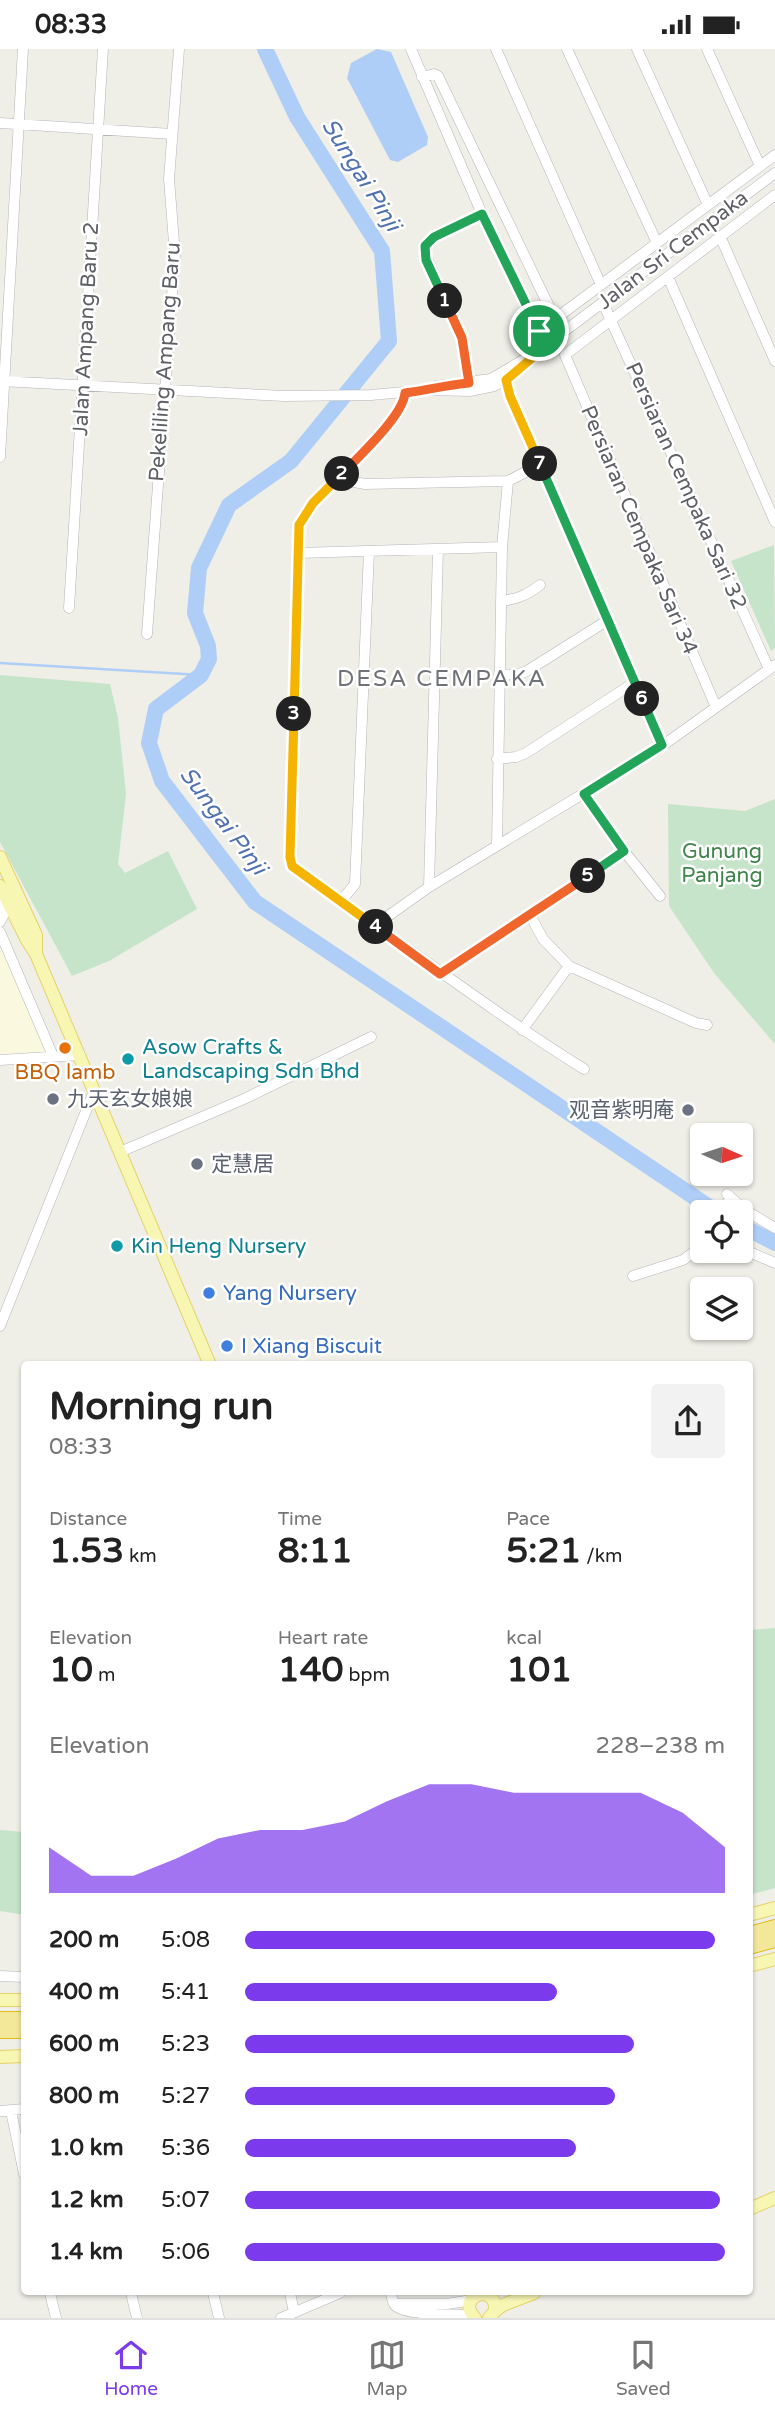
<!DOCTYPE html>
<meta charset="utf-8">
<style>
:root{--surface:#fff;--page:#f2f2f2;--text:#222;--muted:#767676;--line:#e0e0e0;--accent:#7c3aed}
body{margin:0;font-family:"Varela Round","Noto Sans SC",sans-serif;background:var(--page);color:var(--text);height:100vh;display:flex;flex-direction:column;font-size:26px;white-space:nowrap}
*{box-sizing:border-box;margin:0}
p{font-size:23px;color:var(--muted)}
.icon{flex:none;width:38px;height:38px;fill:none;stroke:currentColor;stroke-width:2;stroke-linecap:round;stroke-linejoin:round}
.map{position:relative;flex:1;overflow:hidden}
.details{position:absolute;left:21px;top:1312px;width:732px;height:934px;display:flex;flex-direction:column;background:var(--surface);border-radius:7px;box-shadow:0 2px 5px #0004}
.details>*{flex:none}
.needle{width:46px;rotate:93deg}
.buttons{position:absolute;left:690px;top:1074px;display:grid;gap:14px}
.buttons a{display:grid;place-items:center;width:63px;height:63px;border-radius:7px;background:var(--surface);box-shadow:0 2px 5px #0004;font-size:35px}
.pin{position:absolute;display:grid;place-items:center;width:60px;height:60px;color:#fff;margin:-30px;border:4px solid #fff;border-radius:50%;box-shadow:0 2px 7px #0007}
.km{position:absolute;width:35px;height:35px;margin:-18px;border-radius:50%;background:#222;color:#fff;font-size:19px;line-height:35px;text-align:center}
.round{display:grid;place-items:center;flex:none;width:74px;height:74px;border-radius:7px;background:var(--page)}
.overview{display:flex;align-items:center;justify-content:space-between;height:119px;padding:0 28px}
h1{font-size:38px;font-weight:700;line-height:52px}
.figures{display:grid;grid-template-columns:repeat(3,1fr);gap:10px;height:119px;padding:7px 28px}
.figures div{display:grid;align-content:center}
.figures b{font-size:35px;font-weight:700}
.figures small{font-size:19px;font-weight:400}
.figures p{font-size:19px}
.chart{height:196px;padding:14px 28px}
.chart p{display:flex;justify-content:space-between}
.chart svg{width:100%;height:126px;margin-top:7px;fill:var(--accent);opacity:.7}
ul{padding:0 28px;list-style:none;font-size:23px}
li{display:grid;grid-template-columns:112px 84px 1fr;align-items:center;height:52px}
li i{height:18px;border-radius:9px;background:var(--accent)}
.status{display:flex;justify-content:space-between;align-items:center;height:49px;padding:0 35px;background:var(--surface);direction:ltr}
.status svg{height:19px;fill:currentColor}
.dock{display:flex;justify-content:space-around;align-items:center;height:98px;border-top:2px solid var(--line);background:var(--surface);font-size:19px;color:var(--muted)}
.dock a{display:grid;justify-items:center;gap:4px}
.dock .on{color:var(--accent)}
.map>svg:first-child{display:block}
.commercial{fill:#fbf8e0}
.green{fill:#c6e4ca}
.water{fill:#afcef7}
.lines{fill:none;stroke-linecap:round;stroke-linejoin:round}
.stream{stroke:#afcef7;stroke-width:2.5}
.river{stroke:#afcef7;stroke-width:16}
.minor-casing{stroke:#b4b5ba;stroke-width:11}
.major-casing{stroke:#e4d36a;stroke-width:14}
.highway-casing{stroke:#dfbc16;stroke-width:16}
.minor{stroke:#fff;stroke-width:10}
.major{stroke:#f7f6b3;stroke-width:12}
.highway{stroke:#f3e89a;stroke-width:14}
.split-1-casing{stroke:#fff;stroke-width:14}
.split-2-casing{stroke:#fff;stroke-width:14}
.split-3-casing{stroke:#fff;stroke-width:14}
.split-4-casing{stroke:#fff;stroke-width:14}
.split-5-casing{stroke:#fff;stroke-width:14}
.split-6-casing{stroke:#fff;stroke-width:14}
.split-7-casing{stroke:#fff;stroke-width:14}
.split-8-casing{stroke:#fff;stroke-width:14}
.split-1{stroke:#22a559;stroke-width:9}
.split-2{stroke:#f0652b;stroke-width:9}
.split-3{stroke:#f5b400;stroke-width:9}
.split-4{stroke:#f5b400;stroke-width:9}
.split-5{stroke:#f0652b;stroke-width:9}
.split-6{stroke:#22a559;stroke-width:9}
.split-7{stroke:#22a559;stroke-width:9}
.split-8{stroke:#f5b400;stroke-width:9}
.food-dot{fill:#e8710a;stroke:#fff;stroke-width:2.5}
.culture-dot{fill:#0f9aa8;stroke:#fff;stroke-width:2.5}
.worship-dot{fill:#6b7280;stroke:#fff;stroke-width:2.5}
.shop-dot{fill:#3f7fe0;stroke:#fff;stroke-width:2.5}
.labels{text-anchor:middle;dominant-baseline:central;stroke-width:5;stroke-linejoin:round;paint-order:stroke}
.street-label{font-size:21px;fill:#5e6065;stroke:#fff}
.park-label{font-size:21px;fill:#3f844b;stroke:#fff}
.culture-label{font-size:21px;fill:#0d838f;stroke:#fff;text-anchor:start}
.food-label{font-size:21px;fill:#c56008;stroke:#fff}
.worship-label{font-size:21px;fill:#5b616d;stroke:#fff;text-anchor:start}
.shop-label{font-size:21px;fill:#366cbe;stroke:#fff;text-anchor:start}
.water-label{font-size:23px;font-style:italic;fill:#5072b1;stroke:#fff}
.neighbourhood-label{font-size:23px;letter-spacing:2px;fill:#6f7277;stroke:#fff}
</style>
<div class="status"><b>08:33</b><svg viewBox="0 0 49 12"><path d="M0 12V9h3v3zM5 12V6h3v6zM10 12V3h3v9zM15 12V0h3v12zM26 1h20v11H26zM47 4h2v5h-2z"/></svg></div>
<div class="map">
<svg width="775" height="2269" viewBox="0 0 775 2269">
<rect width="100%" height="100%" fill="#efeee7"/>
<!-- commercial -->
<path class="commercial" d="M0,888L57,1010L0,1009Z"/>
<!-- green -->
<path class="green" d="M774,496L775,599L771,602L731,512Z
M0,626L110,635L118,669L126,745L118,815L125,824L168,802L197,860L109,912L72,927L0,793Z
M775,750V993L774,994L714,924L669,857L668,755L745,762Z
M775,1579V1839L749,1846V1581Z
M0,1781L24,1783V1866L0,1862Z"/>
<!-- water -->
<path class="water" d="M377,0L391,3L428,88L427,96L398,113L390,111L347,29L351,14Z"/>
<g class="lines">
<!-- stream -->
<path class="stream" d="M0,614L201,626"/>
<!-- river -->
<path class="river" d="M265,0L297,68L382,202L389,292L291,412L229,456L199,519L195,564L208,597L209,610L201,626L156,660L149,694L162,732L255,853L718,1164
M740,1176L775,1194"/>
<defs>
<path id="minor" d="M411,0L482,165L547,296
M496,0L601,236
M567,0L657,194
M637,0L708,156
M707,0L760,117
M422,28L434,25L438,27L555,270
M0,74L172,85
M720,187L775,312
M668,228L775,473
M603,254L769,620
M539,282L775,106
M506,331L511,347L662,697
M0,332L284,347L371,346L426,341L470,342L494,337L506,331L558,287L775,124
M436,337L491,330L523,311
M470,342L462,289L425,204V197L434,188L482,165
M405,344C404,373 335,429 314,452C308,459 304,468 299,476L290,808L292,817L299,823C395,888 486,959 584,1020
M0,408L23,0
M337,430L365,435L508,432L541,415
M298,504L502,498
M501,552C518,550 527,546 540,536
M69,559L103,0
M147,585L175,206L169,130L179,0
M499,625L517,626L527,622L608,571
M716,658L565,306L775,146
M497,710L516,708L526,704L635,633
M584,745L624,802L660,847
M497,796L502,498L508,432
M429,838L438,500
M341,852L355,835L369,502
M530,866L543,890L569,917L696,974L707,976
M0,873L4,865L3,847
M374,877L429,838L662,697L775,616
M0,883L53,1007
M440,925L624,802
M522,981L569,917
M0,1011L80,1006
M120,1103L244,1050L371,988
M727,1145L745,1161L775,1179
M719,1164L731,1149
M740,1199L775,1214
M633,1227L683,1211L702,1197
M0,1277L94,1042
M0,1927L24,1928
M0,2062L24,2060
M11,2062L24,2125
M50,2244L56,2269
M131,2244L137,2269
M213,2244L219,2269
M290,2244L294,2263
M391,2244C391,2245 393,2254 394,2255C402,2268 456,2264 473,2267
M398,2255H447L472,2251
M281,2269L340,2244"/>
<path id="major" d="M0,808L36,886V905
M0,837L27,891L36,905L210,1316
M749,1866L775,1859
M749,1917L775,1910
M0,1951H24
M0,2008L24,2007
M749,2160L775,2149
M495,2262L503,2256L534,2244
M475,2269C454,2247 497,2232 495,2262L489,2269"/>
<path id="highway" d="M749,1885L775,1878
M749,1898L775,1891
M0,1970H24
M0,1982H24"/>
</defs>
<!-- minor casing -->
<use href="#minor" class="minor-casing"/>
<!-- major casing -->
<use href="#major" class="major-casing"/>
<!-- highway casing -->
<use href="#highway" class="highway-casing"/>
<!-- minor -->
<use href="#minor" class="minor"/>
<!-- major -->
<use href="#major" class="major"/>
<!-- highway -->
<use href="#highway" class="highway"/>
</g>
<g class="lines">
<defs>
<path id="split-1" d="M445,252L426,211L425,197L434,188L482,165L539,282"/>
<path id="split-2" d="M342,425C359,407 403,367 405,344C427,341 447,336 469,334L462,289L445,252"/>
<path id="split-3" d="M294,665L299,476L313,454L342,425"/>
<path id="split-4" d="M294,665L290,808L292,817L376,878"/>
<path id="split-5" d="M376,878L440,925L588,827"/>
<path id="split-6" d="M588,827L624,802L584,745L662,696L642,650"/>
<path id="split-7" d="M540,415L642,650"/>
<path id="split-8" d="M539,282L547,296L506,331L510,347L540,415"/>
</defs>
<!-- split-1 casing -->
<use href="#split-1" class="split-1-casing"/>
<!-- split-2 casing -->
<use href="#split-2" class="split-2-casing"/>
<!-- split-3 casing -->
<use href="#split-3" class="split-3-casing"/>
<!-- split-4 casing -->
<use href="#split-4" class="split-4-casing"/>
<!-- split-5 casing -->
<use href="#split-5" class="split-5-casing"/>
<!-- split-6 casing -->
<use href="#split-6" class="split-6-casing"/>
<!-- split-7 casing -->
<use href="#split-7" class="split-7-casing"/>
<!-- split-8 casing -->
<use href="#split-8" class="split-8-casing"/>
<!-- split-1 -->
<use href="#split-1" class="split-1"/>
<!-- split-2 -->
<use href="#split-2" class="split-2"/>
<!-- split-3 -->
<use href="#split-3" class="split-3"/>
<!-- split-4 -->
<use href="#split-4" class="split-4"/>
<!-- split-5 -->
<use href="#split-5" class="split-5"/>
<!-- split-6 -->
<use href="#split-6" class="split-6"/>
<!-- split-7 -->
<use href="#split-7" class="split-7"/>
<!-- split-8 -->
<use href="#split-8" class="split-8"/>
</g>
<!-- markers -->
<circle class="food-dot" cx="65" cy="999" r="7"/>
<g class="culture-dot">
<circle cx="128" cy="1010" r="7"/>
<circle cx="117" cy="1197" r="7"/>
</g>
<g class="worship-dot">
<circle cx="53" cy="1050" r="7"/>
<circle cx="688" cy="1061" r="7"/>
<circle cx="197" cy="1115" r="7"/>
</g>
<g class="shop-dot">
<circle cx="209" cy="1244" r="7"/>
<circle cx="227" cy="1297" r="7"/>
</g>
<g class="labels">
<!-- street labels -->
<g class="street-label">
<text transform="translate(673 201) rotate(-37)">Jalan Sri Cempaka</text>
<text transform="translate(86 280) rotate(-87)">Jalan Ampang Baru 2</text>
<text transform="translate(165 313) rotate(-86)">Pekeliling Ampang Baru</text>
<text transform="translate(686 437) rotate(66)">Persiaran Cempaka Sari 32</text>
<text transform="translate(639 481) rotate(67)">Persiaran Cempaka Sari 34</text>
</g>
<!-- park labels -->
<g class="park-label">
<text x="722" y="802">Gunung<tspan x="722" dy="24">Panjang</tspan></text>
</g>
<!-- culture labels -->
<g class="culture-label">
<text x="142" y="998">Asow Crafts &amp;<tspan x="142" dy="24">Landscaping Sdn Bhd</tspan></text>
<text x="131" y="1197">Kin Heng Nursery</text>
</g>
<!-- food labels -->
<g class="food-label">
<text x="65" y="1023">BBQ lamb</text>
</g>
<!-- worship labels -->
<g class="worship-label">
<text x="67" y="1050">九天玄女娘娘</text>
<text x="674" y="1061" text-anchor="end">观音紫明庵</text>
<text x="211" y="1115">定慧居</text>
</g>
<!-- shop labels -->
<g class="shop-label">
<text x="223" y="1244">Yang Nursery</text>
<text x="241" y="1297">I Xiang Biscuit</text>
</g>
<!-- water labels -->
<g class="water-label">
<text transform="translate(361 126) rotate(58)">Sungai Pinji</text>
<text transform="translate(223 772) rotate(53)">Sungai Pinji</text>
</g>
<!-- neighbourhood labels -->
<g class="neighbourhood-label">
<text x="442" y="630">DESA CEMPAKA</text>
</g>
</g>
</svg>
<div class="buttons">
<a><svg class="needle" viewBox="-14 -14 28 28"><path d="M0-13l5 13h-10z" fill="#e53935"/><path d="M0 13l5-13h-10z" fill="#767676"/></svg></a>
<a><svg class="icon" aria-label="locate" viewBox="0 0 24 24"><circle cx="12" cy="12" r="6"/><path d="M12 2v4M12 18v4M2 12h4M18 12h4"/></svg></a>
<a><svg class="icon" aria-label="layers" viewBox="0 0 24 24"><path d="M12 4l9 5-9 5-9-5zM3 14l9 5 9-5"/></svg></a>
</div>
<div class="pin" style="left:539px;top:282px;background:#1e9e55"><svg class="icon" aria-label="arrive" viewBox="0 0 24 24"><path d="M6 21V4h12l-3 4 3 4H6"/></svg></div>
<b class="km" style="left:445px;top:252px">1</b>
<b class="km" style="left:342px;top:425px">2</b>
<b class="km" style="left:294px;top:665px">3</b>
<b class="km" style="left:376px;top:878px">4</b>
<b class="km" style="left:588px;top:827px">5</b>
<b class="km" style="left:642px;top:650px">6</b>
<b class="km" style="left:540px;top:415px">7</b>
<section class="details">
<div class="overview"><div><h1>Morning run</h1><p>08:33</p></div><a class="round"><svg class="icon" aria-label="share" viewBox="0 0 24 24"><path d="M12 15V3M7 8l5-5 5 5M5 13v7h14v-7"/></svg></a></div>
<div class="figures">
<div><p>Distance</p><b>1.53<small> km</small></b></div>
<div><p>Time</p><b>8:11</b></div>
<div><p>Pace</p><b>5:21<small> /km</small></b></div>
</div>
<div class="figures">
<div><p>Elevation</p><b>10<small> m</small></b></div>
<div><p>Heart rate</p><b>140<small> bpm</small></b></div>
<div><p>kcal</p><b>101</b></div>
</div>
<div class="chart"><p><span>Elevation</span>228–238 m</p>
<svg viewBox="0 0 160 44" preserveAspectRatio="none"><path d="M0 44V28L10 38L20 38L30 32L40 25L50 22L60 22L70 19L80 12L90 6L100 6L110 9L120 9L130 9L140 9L150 16L160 28V44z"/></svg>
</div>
<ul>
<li><b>200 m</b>5:08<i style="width:98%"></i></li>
<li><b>400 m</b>5:41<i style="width:65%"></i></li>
<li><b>600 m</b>5:23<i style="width:81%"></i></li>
<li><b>800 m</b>5:27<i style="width:77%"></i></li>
<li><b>1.0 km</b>5:36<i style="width:69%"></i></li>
<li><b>1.2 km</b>5:07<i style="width:99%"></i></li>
<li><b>1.4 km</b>5:06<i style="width:100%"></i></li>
</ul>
</section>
</div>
<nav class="dock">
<a class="on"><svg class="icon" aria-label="home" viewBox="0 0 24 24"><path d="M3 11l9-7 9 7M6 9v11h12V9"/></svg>Home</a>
<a><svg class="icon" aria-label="map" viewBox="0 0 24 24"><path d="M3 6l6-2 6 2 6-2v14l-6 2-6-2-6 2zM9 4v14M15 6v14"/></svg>Map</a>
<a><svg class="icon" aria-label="saved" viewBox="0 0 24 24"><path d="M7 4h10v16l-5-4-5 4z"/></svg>Saved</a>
</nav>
